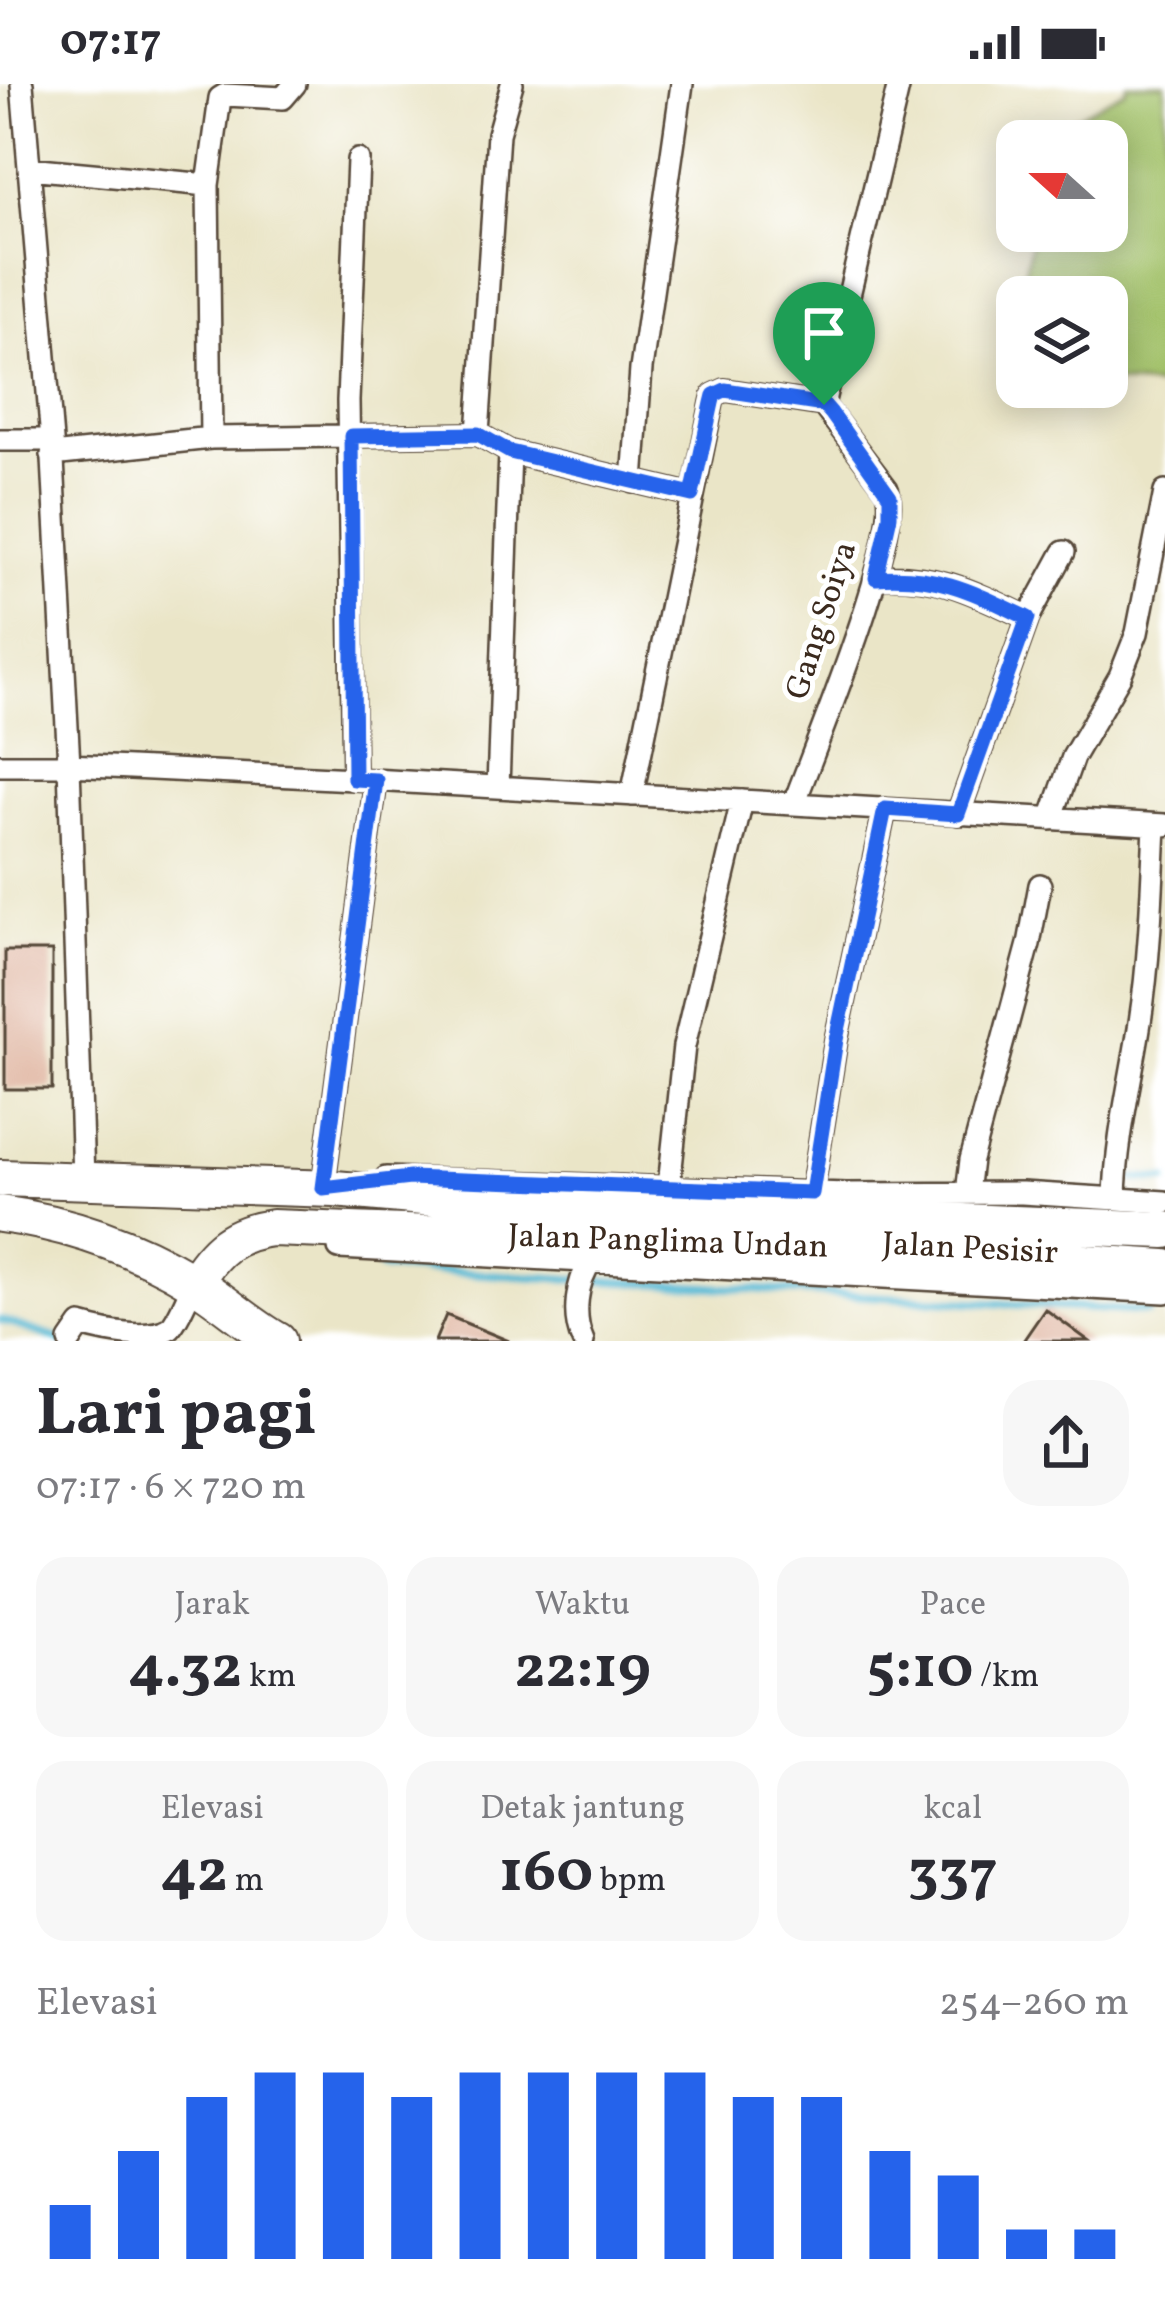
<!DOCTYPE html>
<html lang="id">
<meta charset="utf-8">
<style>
:root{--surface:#fff;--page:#f7f7f7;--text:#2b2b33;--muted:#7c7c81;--accent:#2563eb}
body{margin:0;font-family:Vollkorn,serif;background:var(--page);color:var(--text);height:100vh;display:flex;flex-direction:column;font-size:45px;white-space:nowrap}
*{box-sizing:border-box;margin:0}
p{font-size:39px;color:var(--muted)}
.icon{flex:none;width:66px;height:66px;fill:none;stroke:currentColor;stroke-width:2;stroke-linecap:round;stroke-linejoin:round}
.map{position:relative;height:1257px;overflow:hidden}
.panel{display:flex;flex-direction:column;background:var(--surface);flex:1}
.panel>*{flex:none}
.needle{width:78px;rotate:291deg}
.fabs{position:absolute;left:996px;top:36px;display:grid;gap:24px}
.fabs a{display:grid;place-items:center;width:132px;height:132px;border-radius:24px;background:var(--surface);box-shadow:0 6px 30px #0003;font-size:60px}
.pin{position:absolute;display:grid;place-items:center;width:102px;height:102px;color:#fff;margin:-123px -51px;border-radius:50% 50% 50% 0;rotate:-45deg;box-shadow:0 0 12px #0007}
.pin .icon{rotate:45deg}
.round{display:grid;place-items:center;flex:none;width:126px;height:126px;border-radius:36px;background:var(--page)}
.head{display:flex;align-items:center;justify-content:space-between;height:204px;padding:0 36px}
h1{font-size:66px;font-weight:700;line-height:90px}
.metrics{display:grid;grid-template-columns:repeat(3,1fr);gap:18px;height:204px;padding:12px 36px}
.metrics div{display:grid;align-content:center;border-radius:30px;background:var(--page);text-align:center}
.metrics b{font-size:60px;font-weight:700}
.metrics small{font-size:33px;font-weight:400}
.metrics p{font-size:33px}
.chart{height:336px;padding:24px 36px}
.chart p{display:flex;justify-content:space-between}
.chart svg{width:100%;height:216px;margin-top:12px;stroke:var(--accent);stroke-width:6}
.status{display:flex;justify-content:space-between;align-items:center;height:84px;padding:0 60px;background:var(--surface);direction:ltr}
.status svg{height:33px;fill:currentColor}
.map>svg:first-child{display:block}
.green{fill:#a2c169;stroke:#6e7644;stroke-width:3}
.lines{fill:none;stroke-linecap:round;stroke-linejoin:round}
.stream{stroke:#55b9d4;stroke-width:8}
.building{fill:#deb19b}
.street-casing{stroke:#554637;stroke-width:26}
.primary-casing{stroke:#554637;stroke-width:40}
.street{stroke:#fff;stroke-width:21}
.primary{stroke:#fff;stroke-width:36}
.route-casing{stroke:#fff;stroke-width:24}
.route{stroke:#2563eb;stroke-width:15}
.labels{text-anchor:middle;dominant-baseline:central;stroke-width:10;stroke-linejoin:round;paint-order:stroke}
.street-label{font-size:33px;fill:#3b2a1e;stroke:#fff}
</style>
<div class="status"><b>07:17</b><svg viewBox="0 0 49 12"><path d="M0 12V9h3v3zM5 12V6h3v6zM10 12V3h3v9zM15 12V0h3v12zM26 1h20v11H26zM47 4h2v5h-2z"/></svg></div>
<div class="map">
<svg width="1165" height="1257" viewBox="0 0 1165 1257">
<rect width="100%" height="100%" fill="#fff"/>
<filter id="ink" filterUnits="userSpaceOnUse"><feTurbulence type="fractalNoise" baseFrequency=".00833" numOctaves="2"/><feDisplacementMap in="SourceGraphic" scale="24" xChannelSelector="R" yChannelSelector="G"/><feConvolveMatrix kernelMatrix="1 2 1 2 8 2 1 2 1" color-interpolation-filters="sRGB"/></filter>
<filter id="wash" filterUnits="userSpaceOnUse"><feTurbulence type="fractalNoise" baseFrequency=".004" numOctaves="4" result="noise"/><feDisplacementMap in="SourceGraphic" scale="48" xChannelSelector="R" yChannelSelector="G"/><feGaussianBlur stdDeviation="2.7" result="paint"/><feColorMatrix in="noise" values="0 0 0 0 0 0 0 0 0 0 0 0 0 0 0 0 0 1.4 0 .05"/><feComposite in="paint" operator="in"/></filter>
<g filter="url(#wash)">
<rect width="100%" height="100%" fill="#eae5c7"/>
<!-- green -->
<path class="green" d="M1127,0H1165V303L1107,298V213H1020L1033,147H1107V57H1050L1053,46L1125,6Z"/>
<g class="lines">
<!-- stream -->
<path class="stream" d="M1129,1094L1165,1096
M381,1184L1148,1228
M0,1236L65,1257"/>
</g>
<g id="blocks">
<!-- building -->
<path class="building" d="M5,867H52V1005H5Z
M1045,1225L1089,1257H1023Z
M446,1231L509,1257H435Z"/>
</g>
</g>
<g filter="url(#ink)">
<use href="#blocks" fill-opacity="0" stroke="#554637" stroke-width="3"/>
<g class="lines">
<defs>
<path id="street" d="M22,0L52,356L69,681L83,1094
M29,84L208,101L211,354
M208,101L220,14L225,11L283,14L295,0
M823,321L899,0
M0,356H52
M510,368L478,350L498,50L512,0
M52,371L211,354L478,350
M633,398L641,285L682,0
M876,493C938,489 973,508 1028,534L958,730
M1028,534L1064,468
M0,681H69L354,695L1165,741
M354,695L348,317L358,76
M498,703L510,368L692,411
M632,711L712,319L714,311L725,306L823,321L887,405C906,445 813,667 794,720
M1051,735L1073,673L1120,592L1137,549L1165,408
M386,1094L846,1110L1022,1109L1165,1118
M669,1102L684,962L742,717
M323,1104L376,696
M812,1109L836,956L885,725
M967,1109L971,1076L1029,860L1040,801
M1115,1115C1116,1055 1131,997 1140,938C1150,873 1152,807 1155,741
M339,1164L1165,1208
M70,1257L81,1241C105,1248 148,1257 170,1244C180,1233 187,1212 194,1199
M583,1257C572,1233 576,1197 592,1176"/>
<path id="primary" d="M0,1094L335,1105L489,1119L1165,1146
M0,1130C68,1139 135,1163 193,1198C223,1216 248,1240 278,1257
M194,1199C214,1165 233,1149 272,1144L910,1168L1165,1184"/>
</defs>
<!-- street casing -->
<use href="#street" class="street-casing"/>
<!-- primary casing -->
<use href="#primary" class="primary-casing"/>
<!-- street -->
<use href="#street" class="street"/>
<!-- primary -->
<use href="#primary" class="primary"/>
</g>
</g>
<g class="lines" filter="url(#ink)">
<defs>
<path id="route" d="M725,306L824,321L831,329L890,412V432L876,494C938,489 973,508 1028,534L958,730L885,725L836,956L812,1109L410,1094L323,1104L376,696L354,695L351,352L478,350L510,368L692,411L712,319L714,311Z"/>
</defs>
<!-- route casing -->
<use href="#route" class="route-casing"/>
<!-- route -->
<use href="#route" class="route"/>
</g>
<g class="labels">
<!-- street labels -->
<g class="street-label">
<text transform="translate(823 537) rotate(-72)">Gang Soiya</text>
<text transform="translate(668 1159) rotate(2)">Jalan Panglima Undan</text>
<text transform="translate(970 1166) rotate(3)">Jalan Pesisir</text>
</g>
</g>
</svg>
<div class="fabs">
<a><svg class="needle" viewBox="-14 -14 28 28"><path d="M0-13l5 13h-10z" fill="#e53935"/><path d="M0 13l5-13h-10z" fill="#7c7c81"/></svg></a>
<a><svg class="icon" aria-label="layers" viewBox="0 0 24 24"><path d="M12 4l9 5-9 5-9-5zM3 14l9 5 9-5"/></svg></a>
</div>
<div class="pin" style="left:824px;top:321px;background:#1e9e55"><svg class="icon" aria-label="arrive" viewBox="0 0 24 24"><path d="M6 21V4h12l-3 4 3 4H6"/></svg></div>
</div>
<section class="panel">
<div class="head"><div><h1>Lari pagi</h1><p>07:17 · 6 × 720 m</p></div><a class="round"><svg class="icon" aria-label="share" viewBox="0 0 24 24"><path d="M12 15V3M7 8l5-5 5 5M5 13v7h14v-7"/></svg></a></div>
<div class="metrics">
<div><p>Jarak</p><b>4.32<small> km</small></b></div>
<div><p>Waktu</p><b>22:19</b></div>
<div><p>Pace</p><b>5:10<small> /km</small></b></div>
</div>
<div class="metrics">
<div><p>Elevasi</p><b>42<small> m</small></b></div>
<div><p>Detak jantung</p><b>160<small> bpm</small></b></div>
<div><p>kcal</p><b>337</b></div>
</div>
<div class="chart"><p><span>Elevasi</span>254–260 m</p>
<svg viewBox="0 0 160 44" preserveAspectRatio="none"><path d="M5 44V33M15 44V22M25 44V11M35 44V6M45 44V6M55 44V11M65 44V6M75 44V6M85 44V6M95 44V6M105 44V11M115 44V11M125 44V22M135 44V27M145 44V38M155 44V38"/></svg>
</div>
</section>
